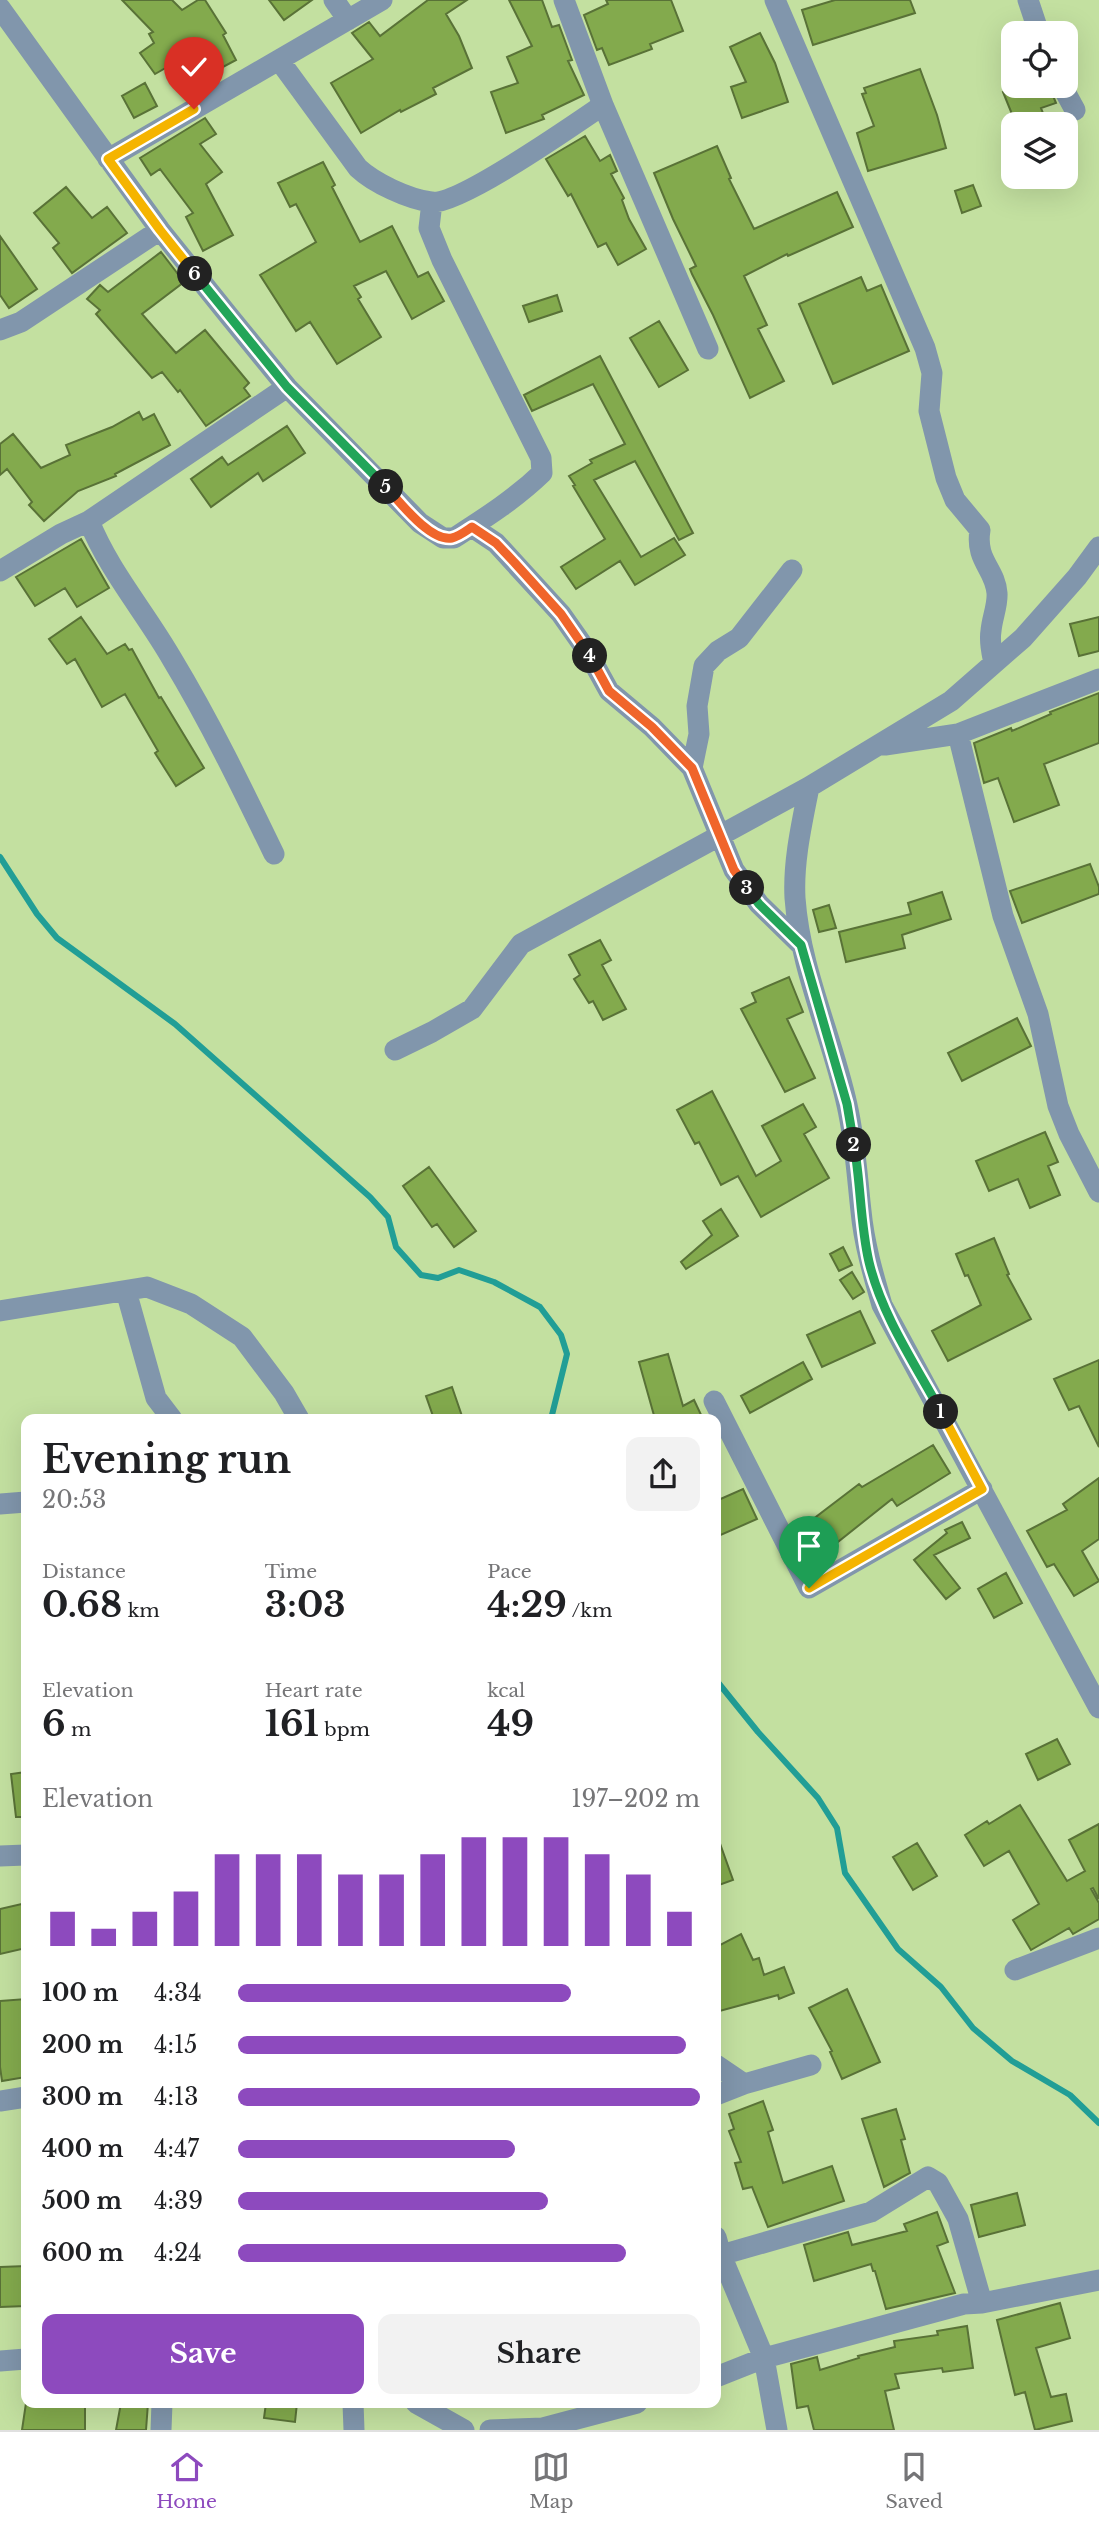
<!DOCTYPE html>
<meta charset="utf-8">
<style>
:root{--surface:#fff;--page:#f2f2f2;--text:#202124;--muted:#757577;--line:#e0e0e0;--accent:#8d4abe}
body{margin:0;font-family:"Libre Baskerville",serif;background:var(--page);color:var(--text);height:100vh;display:flex;flex-direction:column;font-size:26px;white-space:nowrap}
*{box-sizing:border-box;margin:0}
p{font-size:23px;color:var(--muted)}
.icon{flex:none;width:38px;height:38px;fill:none;stroke:currentColor;stroke-width:2;stroke-linecap:round;stroke-linejoin:round}
.map{position:relative;flex:1;overflow:hidden}
.drawer{position:absolute;left:21px;top:1414px;width:700px;height:994px;display:flex;flex-direction:column;background:var(--surface);border-radius:14px;box-shadow:0 7px 28px #0002}
.drawer>*{flex:none}
.buttons{position:absolute;left:1001px;top:21px;display:grid;gap:14px}
.buttons a{display:grid;place-items:center;width:77px;height:77px;border-radius:14px;background:var(--surface);box-shadow:0 7px 28px #0002;font-size:35px}
.pin{position:absolute;display:grid;place-items:center;width:60px;height:60px;color:#fff;margin:-72px -30px;border-radius:50% 50% 50% 0;rotate:-45deg;box-shadow:0 0 7px #0007}
.pin .icon{rotate:45deg}
.km{position:absolute;width:35px;height:35px;margin:-18px;border-radius:50%;background:#222;color:#fff;font-size:19px;line-height:35px;text-align:center}
.round{display:grid;place-items:center;flex:none;width:74px;height:74px;border-radius:14px;background:var(--page)}
.head{display:flex;align-items:center;justify-content:space-between;height:119px;padding:0 21px}
h1{font-size:38px;font-weight:700;line-height:52px}
.stats{display:grid;grid-template-columns:repeat(3,1fr);gap:10px;height:119px;padding:7px 21px}
.stats div{display:grid;align-content:center}
.stats b{font-size:35px;font-weight:700}
.stats small{font-size:19px;font-weight:400}
.stats p{font-size:19px}
.chart{height:196px;padding:14px 21px}
.chart p{display:flex;justify-content:space-between}
.chart svg{width:100%;height:126px;margin-top:7px;stroke:var(--accent);stroke-width:6}
.cta{display:flex;gap:14px;margin-top:auto;padding:14px 21px}
.cta a{flex:1;height:80px;border-radius:14px;background:var(--accent);color:#fff;font-size:28px;font-weight:700;line-height:80px;text-align:center}
.cta a+a{background:var(--page);color:var(--text)}
ul{padding:0 21px;list-style:none;font-size:23px}
li{display:grid;grid-template-columns:112px 84px 1fr;align-items:center;height:52px}
li i{height:18px;border-radius:9px;background:var(--accent)}
.menu{display:flex;justify-content:space-around;align-items:center;height:98px;border-top:2px solid var(--line);background:var(--surface);font-size:19px;color:var(--muted)}
.menu a{display:grid;justify-items:center;gap:4px}
.menu .active{color:var(--accent)}
.map>svg:first-child{display:block}
.lines{fill:none;stroke-linecap:round;stroke-linejoin:round}
.stream{stroke:#219e96;stroke-width:6}
.building{fill:#83aa4d;stroke:#597237;stroke-width:2}
.minor{stroke:#8196ac;stroke-width:21}
.split-1-casing{stroke:#fff;stroke-width:14}
.split-2-casing{stroke:#fff;stroke-width:14}
.split-3-casing{stroke:#fff;stroke-width:14}
.split-4-casing{stroke:#fff;stroke-width:14}
.split-5-casing{stroke:#fff;stroke-width:14}
.split-6-casing{stroke:#fff;stroke-width:14}
.split-7-casing{stroke:#fff;stroke-width:14}
.split-1{stroke:#f5b400;stroke-width:9}
.split-2{stroke:#22a559;stroke-width:9}
.split-3{stroke:#22a559;stroke-width:9}
.split-4{stroke:#f0652b;stroke-width:9}
.split-5{stroke:#f0652b;stroke-width:9}
.split-6{stroke:#22a559;stroke-width:9}
.split-7{stroke:#f5b400;stroke-width:9}
</style>
<div class="map">
<svg width="1099" height="2430" viewBox="0 0 1099 2430">
<rect width="100%" height="100%" fill="#c3e0a0"/>
<g class="lines">
<!-- stream -->
<path class="stream" d="M0,857L37,914L57,938L175,1024L370,1197L388,1217L396,1247L421,1275L438,1278L459,1270L494,1282L540,1307L561,1335L567,1354L551,1419
M716,1680L758,1732L818,1798L837,1828L845,1873L898,1949L941,1987L973,2028L1012,2061L1070,2095L1099,2123"/>
</g>
<!-- building -->
<path class="building" d="M122,0H172L182,10L198,0H205L226,33L223,35L236,60L210,74L197,50L155,74L140,53L154,43L149,34L153,32Z
M269,0H312L284,20Z
M428,0H467L446,14L459,36L472,68L433,88L436,94L401,112L400,110L361,133L331,83L373,59L352,33L369,22L380,36Z
M509,0H542L552,27L559,25L572,60L568,61L584,95L542,115L544,119L506,133L491,92L518,83L507,57L532,46Z
M606,0H671L683,31L650,44L652,49L609,65L602,48L597,50L584,15L608,4Z
M835,0H910L915,13L813,45L802,10Z
M760,33L775,63L788,102L742,118L731,87L746,82L730,47Z
M920,69L937,115L946,148L868,171L857,133L874,126L862,94L866,93L864,88Z
M145,83L157,106L134,118L122,96Z
M1020,86H1049L1056,103L1041,108L1046,121L1037,124H1016L1003,92Z
M205,118L216,134L200,144L222,172L206,184L233,235L203,251L186,217L193,213L160,169L151,175L140,158Z
M585,136L600,161L610,155L617,171L611,174L624,198L622,200L629,219L646,249L618,265L606,243L598,247L571,194L568,196L546,159Z
M717,146L731,178L729,179L754,229L837,192L853,227L788,256L787,254L744,276L767,325L758,329L784,381L750,398L713,315L692,274L690,269L696,266L673,219L654,173Z
M323,162L335,185L332,187L360,242L392,226L418,277L428,272L444,301L412,319L386,271L354,286L361,297L358,299L381,337L337,364L310,322L296,331L260,275L316,242L296,204L290,207L278,183Z
M973,185L981,206L962,213L955,191Z
M66,187L92,218L107,207L127,233L72,273L53,248L59,243L34,213Z
M0,236L37,289L9,308L0,295Z
M161,252L184,282L142,314L176,353L205,330L249,383L244,388L250,396L206,426L180,390L178,392L162,372L152,378L96,314L100,310L87,299L100,285L108,292Z
M861,277L867,291L881,285L909,351L833,384L799,304Z
M557,295L562,311L529,322L523,306Z
M659,321L688,370L659,387L630,338Z
M600,356L693,533L679,540L635,461L594,480L641,557L674,538L685,555L635,585L620,561L576,589L561,567L605,539L573,486L575,485L569,476L592,463L590,460L625,444L593,384L532,411L524,395Z
M139,412L143,420L154,414L170,445L115,474L116,476L78,491L44,521L29,505L32,502L7,469L0,475V444L13,434L41,468L70,455L66,445L112,427Z
M287,426L305,453L263,481L258,473L211,507L191,479L222,457L228,465Z
M81,539L109,588L77,607L65,588L35,606L16,577Z
M81,617L107,654L125,644L129,650L132,649L159,698L161,697L204,768L176,786L155,753L158,751L125,694L102,707L75,659L67,664L49,639Z
M1099,617V651L1079,656L1070,624Z
M1099,693V743L1044,764L1059,805L1014,822L998,778L984,783L974,743L1011,728L1012,731L1051,714L1050,712Z
M1090,864L1099,887V894L1022,923L1010,891Z
M942,892L951,919L902,935L905,948L846,962L839,932L911,914L908,903Z
M829,905L836,928L819,932L813,910Z
M600,940L611,960L602,965L626,1009L603,1020L593,1001L589,1003L574,979L580,975L569,955Z
M789,977L803,1012L787,1019L815,1078L785,1092L741,1009L756,1002L752,993Z
M1017,1018L1031,1046L962,1081L948,1053Z
M712,1091L756,1176L781,1161L762,1126L803,1104L816,1127L804,1134L829,1178L761,1217L738,1176L721,1185L699,1142L695,1144L677,1110Z
M1045,1132L1058,1162L1048,1166L1060,1195L1030,1208L1018,1179L989,1191L976,1161Z
M429,1167L476,1231L454,1247L437,1224L432,1227L403,1186Z
M721,1209L738,1236L686,1269L681,1262L712,1235L703,1221Z
M994,1238L1009,1274L1007,1275L1031,1319L948,1361L932,1331L981,1305L968,1275L965,1276L956,1254Z
M843,1247L852,1265L839,1271L830,1254Z
M852,1272L864,1292L853,1299L840,1280Z
M860,1311L875,1343L822,1367L807,1335Z
M668,1354L683,1406L694,1400L703,1419H655L639,1362Z
M1099,1360V1447L1079,1406L1069,1410L1054,1379Z
M803,1362L812,1379L750,1413L741,1396Z
M452,1387L463,1419H434L426,1396Z
M933,1445L950,1473L897,1506L892,1499L829,1549L808,1523L859,1484L862,1487Z
M1099,1478V1539L1082,1551L1099,1581L1074,1596L1054,1564L1047,1567L1027,1531L1067,1510L1063,1504Z
M743,1489L757,1519L716,1537V1501Z
M962,1522L970,1538L934,1555L960,1588L946,1599L914,1560L947,1533L945,1530Z
M1006,1573L1022,1603L994,1618L978,1589Z
M1057,1739L1070,1764L1038,1780L1026,1754Z
M26,1772V1817H16L11,1774Z
M1020,1805L1067,1881L1085,1871L1069,1840L1099,1824V1899L1093,1888L1091,1889L1099,1903V1919L1073,1934L1069,1928L1031,1950L1013,1920L1039,1904L1009,1851L984,1866L965,1835L987,1821L989,1824Z
M716,1838H718L733,1880L716,1886Z
M917,1843L937,1876L913,1890L893,1857Z
M26,1903V1948L0,1954V1909Z
M741,1934L753,1960L759,1958L764,1975L784,1967L794,1993L779,1999L778,1995L716,2012V1947Z
M847,1989L880,2062L842,2079L830,2052L832,2051L809,2008Z
M26,1999V2077L2,2081L0,2067V2001Z
M763,2101L773,2130L768,2132L783,2183L832,2166L844,2201L768,2227L752,2187L743,2189L735,2163L741,2162L729,2131L734,2129L729,2114Z
M896,2109L905,2139L901,2140L910,2173L884,2187L862,2119Z
M1017,2193L1025,2225L979,2237L971,2205Z
M937,2212L948,2242L937,2246L955,2293L886,2309L875,2271H873L871,2264L814,2281L804,2245L848,2232L852,2245L907,2231L904,2224Z
M26,2266V2306L0,2307V2267Z
M1060,2303L1070,2338L1036,2348L1051,2397L1066,2394L1072,2421L1035,2430L1025,2392L1015,2395L997,2320Z
M967,2326L973,2368L943,2372L942,2368L895,2374L899,2388L885,2391L894,2430H814L808,2406L797,2408L791,2364L817,2357L820,2370L859,2358L858,2356L895,2347L894,2341L938,2335L937,2331Z
M26,2403H85V2430H22Z
M121,2403H148L146,2430H116Z
M266,2403H297L295,2422L264,2418Z"/>
<g class="lines">
<!-- minor -->
<path class="minor" d="M334,0L348,20
M564,0L603,105L708,349
M775,0L925,348L932,373L929,411L946,478L955,500L980,530C975,561 995,568 997,593C998,605 992,618 991,631C989,642 992,653 994,663
M1028,0L1039,33
M0,8L160,230L229,316L287,387L420,523L443,538H454C485,518 515,499 542,473L541,458L442,260L429,228L432,202
M279,60L358,168C374,183 408,199 431,202C458,206 575,124 603,105
M1062,86L1075,110
M108,159L382,0
M0,330L21,322L160,230
M472,527L496,543L561,614L587,651L609,691L652,727L692,768L734,870L759,904L801,945
M0,571L61,534L89,521
M958,734L1003,916L1038,1014L1058,1106L1069,1134L1099,1192
M885,745L958,734L1099,679
M692,768L699,734L697,706L704,666L718,651L739,638L792,570
M809,787C802,823 793,861 795,898C800,969 832,1036 847,1105C855,1140 857,1175 861,1211C864,1243 873,1274 882,1305L1099,1708
M274,854C242,788 210,722 172,659C145,612 109,571 89,521L287,387
M395,1050L432,1032L472,1009L521,944L809,787L951,701L1023,638L1077,577L1099,547
M126,1291L156,1398L172,1419
M0,1311L147,1287L191,1304L242,1337L284,1393L299,1419
M714,1401L809,1588L982,1489
M0,1504L26,1502
M0,1856L26,1855
M1015,1970L1099,1938
M716,2065L744,2084
M716,2095L744,2084L811,2065
M0,2101L26,2097
M716,2237L721,2255L764,2358L777,2430
M721,2255L871,2212L928,2177L938,2183L958,2219L982,2303
M0,2361L26,2359
M716,2377L764,2358L964,2304L982,2303L1099,2280
M353,2403L354,2430
M416,2403L464,2430
M161,2430L162,2403
M490,2430L543,2428L637,2403"/>
</g>
<g class="lines">
<defs>
<path id="split-1" d="M809,1588L982,1489L941,1412"/>
<path id="split-2" d="M854,1145C861,1184 860,1223 869,1262C882,1316 915,1364 941,1412"/>
<path id="split-3" d="M747,888L759,904L801,945L847,1104L854,1145"/>
<path id="split-4" d="M590,656L609,691L652,727L692,768L734,870L747,888"/>
<path id="split-5" d="M386,487C399,501 430,542 452,538C458,537 466,531 472,527L496,543L514,562L561,614L590,656"/>
<path id="split-6" d="M195,274L287,387L386,487"/>
<path id="split-7" d="M194,109L108,159L160,230L195,274"/>
</defs>
<!-- split-1 casing -->
<use href="#split-1" class="split-1-casing"/>
<!-- split-2 casing -->
<use href="#split-2" class="split-2-casing"/>
<!-- split-3 casing -->
<use href="#split-3" class="split-3-casing"/>
<!-- split-4 casing -->
<use href="#split-4" class="split-4-casing"/>
<!-- split-5 casing -->
<use href="#split-5" class="split-5-casing"/>
<!-- split-6 casing -->
<use href="#split-6" class="split-6-casing"/>
<!-- split-7 casing -->
<use href="#split-7" class="split-7-casing"/>
<!-- split-1 -->
<use href="#split-1" class="split-1"/>
<!-- split-2 -->
<use href="#split-2" class="split-2"/>
<!-- split-3 -->
<use href="#split-3" class="split-3"/>
<!-- split-4 -->
<use href="#split-4" class="split-4"/>
<!-- split-5 -->
<use href="#split-5" class="split-5"/>
<!-- split-6 -->
<use href="#split-6" class="split-6"/>
<!-- split-7 -->
<use href="#split-7" class="split-7"/>
</g>
</svg>
<div class="buttons">
<a><svg class="icon" aria-label="locate" viewBox="0 0 24 24"><circle cx="12" cy="12" r="6"/><path d="M12 2v4M12 18v4M2 12h4M18 12h4"/></svg></a>
<a><svg class="icon" aria-label="layers" viewBox="0 0 24 24"><path d="M12 4l9 5-9 5-9-5zM3 14l9 5 9-5"/></svg></a>
</div>
<div class="pin" style="left:809px;top:1588px;background:#1e9e55"><svg class="icon" aria-label="arrive" viewBox="0 0 24 24"><path d="M6 21V4h12l-3 4 3 4H6"/></svg></div>
<div class="pin" style="left:194px;top:109px;background:#d93025"><svg class="icon" aria-label="check" viewBox="0 0 24 24"><path d="M5 12l5 5 9-10"/></svg></div>
<b class="km" style="left:941px;top:1412px">1</b>
<b class="km" style="left:854px;top:1145px">2</b>
<b class="km" style="left:747px;top:888px">3</b>
<b class="km" style="left:590px;top:656px">4</b>
<b class="km" style="left:386px;top:487px">5</b>
<b class="km" style="left:195px;top:274px">6</b>
<section class="drawer">
<div class="head"><div><h1>Evening run</h1><p>20:53</p></div><a class="round"><svg class="icon" aria-label="share" viewBox="0 0 24 24"><path d="M12 15V3M7 8l5-5 5 5M5 13v7h14v-7"/></svg></a></div>
<div class="stats">
<div><p>Distance</p><b>0.68<small> km</small></b></div>
<div><p>Time</p><b>3:03</b></div>
<div><p>Pace</p><b>4:29<small> /km</small></b></div>
</div>
<div class="stats">
<div><p>Elevation</p><b>6<small> m</small></b></div>
<div><p>Heart rate</p><b>161<small> bpm</small></b></div>
<div><p>kcal</p><b>49</b></div>
</div>
<div class="chart"><p><span>Elevation</span>197–202 m</p>
<svg viewBox="0 0 160 44" preserveAspectRatio="none"><path d="M5 44V32M15 44V38M25 44V32M35 44V25M45 44V12M55 44V12M65 44V12M75 44V19M85 44V19M95 44V12M105 44V6M115 44V6M125 44V6M135 44V12M145 44V19M155 44V32"/></svg>
</div>
<ul>
<li><b>100 m</b>4:34<i style="width:72%"></i></li>
<li><b>200 m</b>4:15<i style="width:97%"></i></li>
<li><b>300 m</b>4:13<i style="width:100%"></i></li>
<li><b>400 m</b>4:47<i style="width:60%"></i></li>
<li><b>500 m</b>4:39<i style="width:67%"></i></li>
<li><b>600 m</b>4:24<i style="width:84%"></i></li>
</ul>
<div class="cta"><a>Save</a><a>Share</a></div>
</section>
</div>
<nav class="menu">
<a class="active"><svg class="icon" aria-label="home" viewBox="0 0 24 24"><path d="M3 11l9-7 9 7M6 9v11h12V9"/></svg>Home</a>
<a><svg class="icon" aria-label="map" viewBox="0 0 24 24"><path d="M3 6l6-2 6 2 6-2v14l-6 2-6-2-6 2zM9 4v14M15 6v14"/></svg>Map</a>
<a><svg class="icon" aria-label="saved" viewBox="0 0 24 24"><path d="M7 4h10v16l-5-4-5 4z"/></svg>Saved</a>
</nav>
